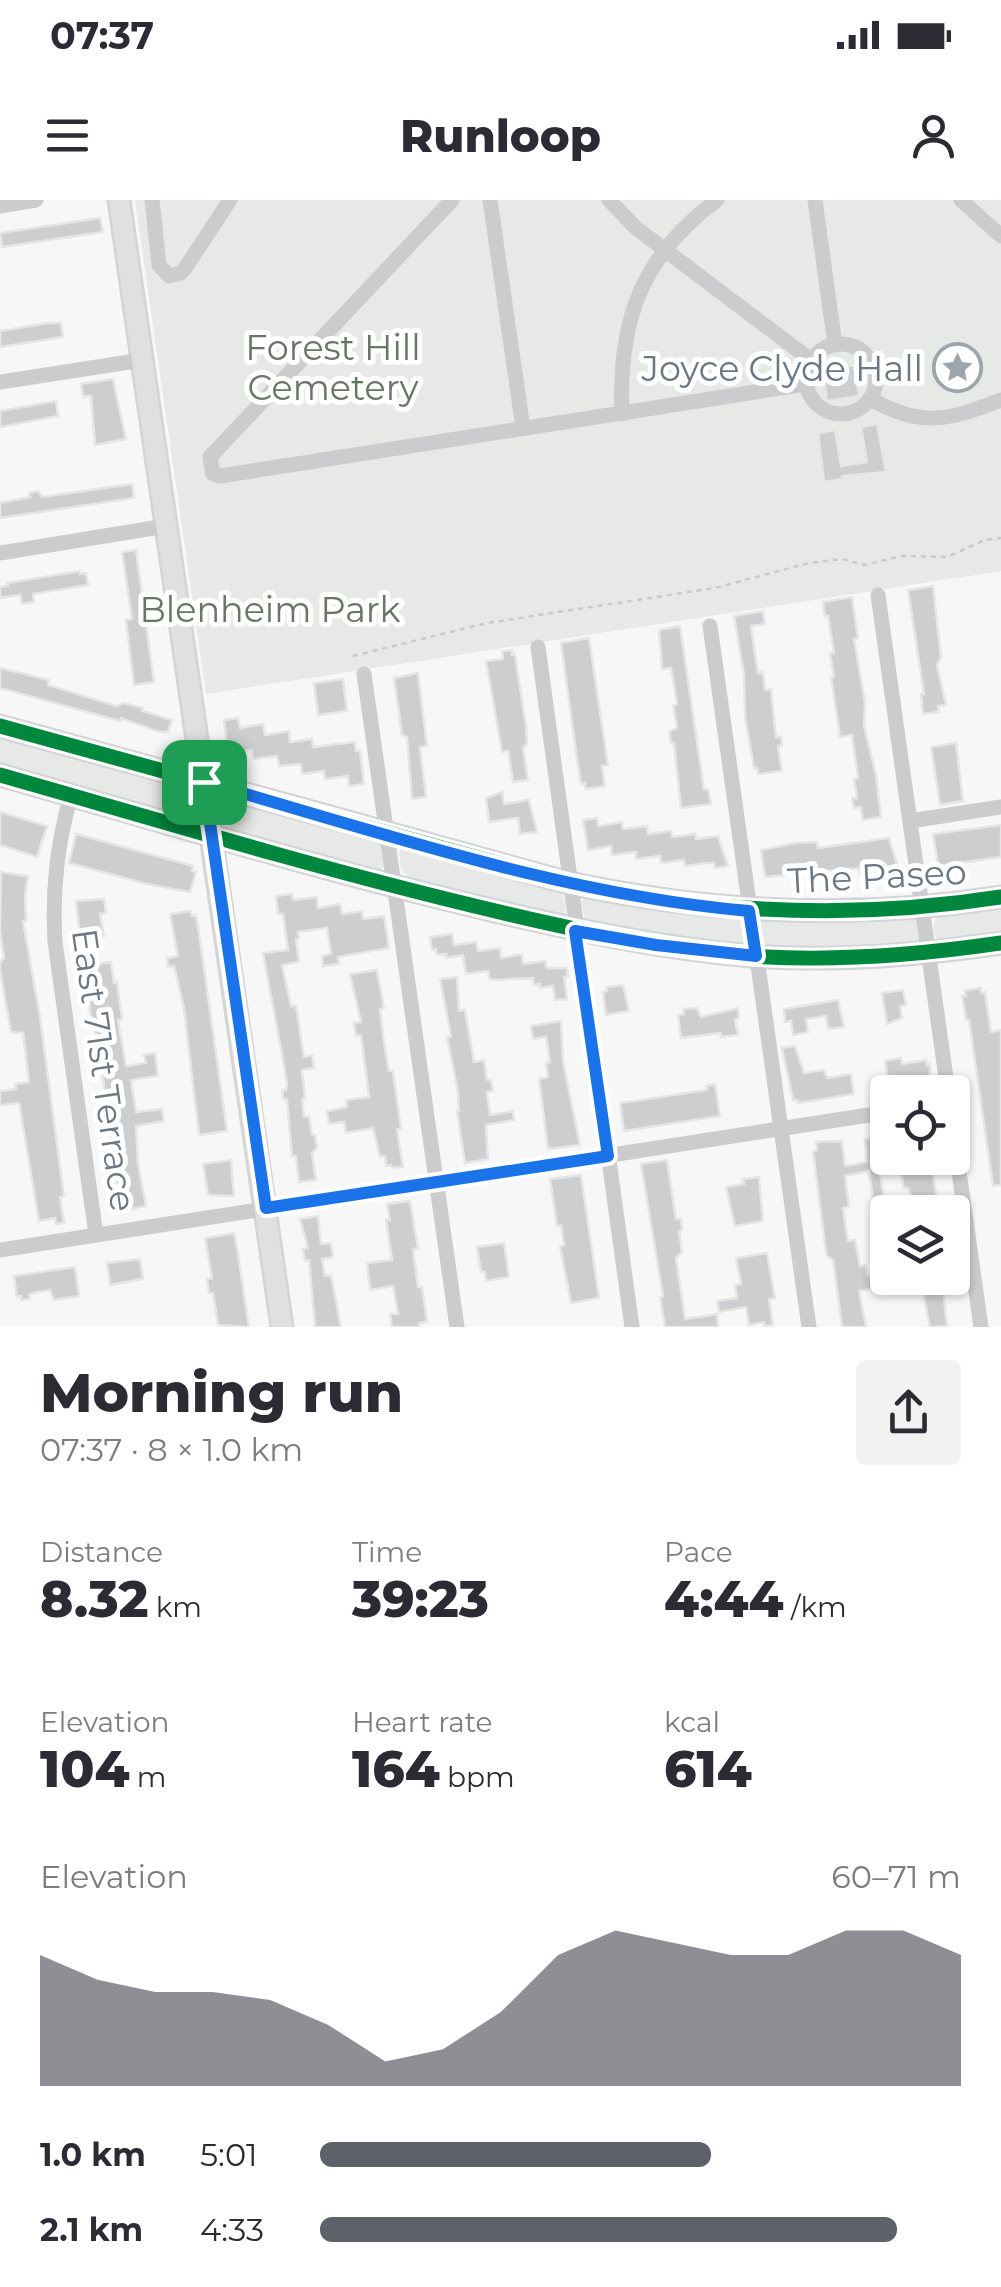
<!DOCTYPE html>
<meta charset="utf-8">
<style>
:root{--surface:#fff;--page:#f2f2f3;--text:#2b2b33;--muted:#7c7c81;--accent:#5e6169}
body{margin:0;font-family:Montserrat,sans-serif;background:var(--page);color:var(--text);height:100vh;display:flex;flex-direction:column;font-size:38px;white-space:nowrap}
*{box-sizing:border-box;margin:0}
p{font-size:32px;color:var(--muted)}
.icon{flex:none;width:55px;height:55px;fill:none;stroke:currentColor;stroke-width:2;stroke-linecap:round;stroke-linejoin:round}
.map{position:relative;height:1127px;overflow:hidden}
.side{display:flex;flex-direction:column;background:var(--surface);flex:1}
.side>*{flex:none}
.fabs{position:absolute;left:870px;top:875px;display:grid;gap:20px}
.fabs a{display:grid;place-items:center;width:100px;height:100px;border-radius:10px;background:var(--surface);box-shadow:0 2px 8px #0004;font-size:50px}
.pin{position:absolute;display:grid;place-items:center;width:85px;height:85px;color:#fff;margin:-42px;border-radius:20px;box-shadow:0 5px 15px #0006}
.round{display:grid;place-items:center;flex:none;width:105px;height:105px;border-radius:10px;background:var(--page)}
.headline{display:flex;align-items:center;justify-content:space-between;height:170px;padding:0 40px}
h1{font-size:55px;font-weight:800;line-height:75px}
.metrics{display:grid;grid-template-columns:repeat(3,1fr);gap:15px;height:170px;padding:10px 40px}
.metrics div{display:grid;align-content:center}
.metrics b{font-size:50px;font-weight:800}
.metrics small{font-size:28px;font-weight:400}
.metrics p{font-size:28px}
.chart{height:280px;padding:20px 40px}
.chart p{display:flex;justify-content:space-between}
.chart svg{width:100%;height:180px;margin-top:10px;fill:var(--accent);opacity:.7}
ul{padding:0 40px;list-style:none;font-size:32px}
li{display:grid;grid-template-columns:160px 120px 1fr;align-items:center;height:75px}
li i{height:25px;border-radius:12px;background:var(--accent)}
.status{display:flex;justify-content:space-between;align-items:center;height:70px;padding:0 50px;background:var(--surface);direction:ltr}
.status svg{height:28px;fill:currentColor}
header{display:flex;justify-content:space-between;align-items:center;height:130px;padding:0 40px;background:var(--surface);font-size:45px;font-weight:800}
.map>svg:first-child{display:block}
.green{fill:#e6e9e5}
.building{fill:#cdcecf;stroke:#e6e6e6;stroke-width:2.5}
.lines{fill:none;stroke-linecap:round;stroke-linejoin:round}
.major-casing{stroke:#d3d4d5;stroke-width:25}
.path{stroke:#c9cacb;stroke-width:2.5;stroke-dasharray:5 5;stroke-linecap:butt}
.minor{stroke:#ccccce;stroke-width:15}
.major{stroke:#e0e0e1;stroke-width:20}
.cycleway-casing{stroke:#fff;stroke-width:21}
.cycleway{stroke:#00873e;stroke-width:15}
.route-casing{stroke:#fff;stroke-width:20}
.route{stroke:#1a73e8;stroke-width:12}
.labels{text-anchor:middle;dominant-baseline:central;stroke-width:10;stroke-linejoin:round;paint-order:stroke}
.park-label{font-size:35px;fill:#677665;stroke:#fff}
.poi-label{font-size:35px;fill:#6b7783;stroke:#fff;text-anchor:end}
.street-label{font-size:35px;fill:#6b7783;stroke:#fff}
</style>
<div class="status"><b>07:37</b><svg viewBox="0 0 49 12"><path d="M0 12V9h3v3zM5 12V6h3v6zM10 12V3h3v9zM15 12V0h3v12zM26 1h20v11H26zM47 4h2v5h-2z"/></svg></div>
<header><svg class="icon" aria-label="menu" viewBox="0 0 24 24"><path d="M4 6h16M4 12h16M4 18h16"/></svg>Runloop<svg class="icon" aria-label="person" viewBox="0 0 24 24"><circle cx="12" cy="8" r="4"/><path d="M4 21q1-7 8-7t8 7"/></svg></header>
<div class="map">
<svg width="1001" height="1127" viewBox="0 0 1001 1127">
<rect width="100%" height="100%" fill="#f7f7f7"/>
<!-- green -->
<path class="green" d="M135,0H1001V371L206,494Z
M0,534L195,590L200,617L192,619L0,565Z
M230,598L375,639L382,645L386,665L380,671L372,670L232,629L225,622L221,605Z
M403,647L560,690L565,700L566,717L559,720L409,679L401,668L399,652Z
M585,697L738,719L742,722L746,740L739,747L729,746L586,723L581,702Z
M1001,705V735L940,742C933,736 931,723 938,716Z
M912,719L917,721L919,745L808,750L766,747L759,725L762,721L768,720Z"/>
<!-- building -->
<path class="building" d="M100,18L103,32L2,47L0,33Z
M48,123H61L63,137L0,147V131Z
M837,164L854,166L859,196L827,201L823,172Z
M113,179L126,239L95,245L91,196L83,197L81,184Z
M56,201L58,216L0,227V211Z
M877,224L886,272L842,276L843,279L824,282L818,233L835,230L841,266L867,262L861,227Z
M132,284L134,298L0,318V303L30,297L29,293L38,291L42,297Z
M136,350L154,482L134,485L126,420L132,419L122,352Z
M80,371V374L86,373L88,385L33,394L34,402L22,404L20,395L0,398V387L8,386L7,383Z
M933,386L941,457L937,465L946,505L938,506L939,512L923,514L921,494H924L908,390Z
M852,397L858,438L854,439L865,502L864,526L876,575L881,617L863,620L861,607L854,608L852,598H857L854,579L858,578L852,535L840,537L831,477H834L830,453H834L828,416H825L823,402Z
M763,411L765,424L751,426L758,473L763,472L765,490L771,489L776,537H781L782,546H778L782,571L758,574L757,568H754L745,517L744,475L734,416Z
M680,426L704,589H708L711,604L681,608L674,543H671L669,532L677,528L673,505L677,504L671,468L662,469L659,430Z
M589,438L608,565L602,566L605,586L586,589L585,583L581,584L577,559L561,443Z
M512,450V455H515L526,526L527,544L523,548L528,580L513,582L508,551L502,552L486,461L503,459L502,451Z
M0,468L49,480L48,485L116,506L124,503L143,508L142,511L172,520L168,532H159L121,518L120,521L0,488Z
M418,473L427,546L420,547L426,597L412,599L407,537L402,535L394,478Z
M343,479L347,511L318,515L314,483Z
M238,518L240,528L263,524L265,535L289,531L290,542L312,539L313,547L355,542L356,551L360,550L364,584L349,586L348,576L325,579L324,571L302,574L301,564L279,566L277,556L253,559L252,550L228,553L224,520Z
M956,543L963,601L940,605L931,547Z
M502,592L504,604L529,600L537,632L520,634L518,618L489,622L486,598Z
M0,612L47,626L37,657L0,645Z
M597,618L598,626L622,622L623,629L647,626L648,634L671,631L672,637L695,634L696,639L718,636L728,666L715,668L714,663H708L685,666L684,660L661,663L660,656L636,659V652L612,655L611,646L588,650L583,620Z
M1001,625V657L938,666L933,634Z
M76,634L193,666L192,671L196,672L190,692L147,684L69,663Z
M889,638L898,668L860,673L859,668L765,677L761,650L796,643L817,642L818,648Z
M1,672L28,676L25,697L26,721H23L40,817L64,996L60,997L64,1023L56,1024L55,1018L39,1021L19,903L0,905V891L16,889L15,884L29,882L23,833L11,832L0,771V762L4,758L0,731Z
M292,694L293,700L317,697L318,708L340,704L342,714L362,711L363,719L384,716L389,748L338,757L339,764L323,766L322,756L331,754L327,728L298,732L299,738L296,739L299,762L282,765L291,806H296L304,857L312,855L314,868L302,870L305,898L302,899L304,917L309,916L312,935H315L317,948L312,953L316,980L299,982L296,956H292L287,899H283L282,890H286L287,885L283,860L263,753L288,750L283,714H278L276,696Z
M104,699L106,713L100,714L104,736L80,738L76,701Z
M191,711L192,716L196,715L199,733L227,931L199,935L184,809L174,766L168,767L167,758L178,756L170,714Z
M452,734L454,745L476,742L478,751L500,748L501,758L522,754L523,764L545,761L547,768H567L568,777H564L567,799L555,800L553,786L540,788V784L534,785L533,778L496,780L489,779L488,771L466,774L463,755L446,758V754L437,755L436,749L432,750L430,737Z
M111,762L114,783L117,782L122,819L118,820L126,866L146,863L144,855L155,853L158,876L131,880L136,912L162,909L164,921L136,926L138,963L146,1006L120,1011L98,840L92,823L84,766Z
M377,770L384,808L380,809L383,836L389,871H393L401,929H397L403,967L392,968L391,965L386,966L385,956L380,957L373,928L346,933L344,922L329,924L327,911L347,907L346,900L369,897L361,835L356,836L354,823L361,822L350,774Z
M457,777L459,811L465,810L474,862L484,860L487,880H491L493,891L487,892L490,915L513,911L514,920L486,925L488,959L465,963L457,911H459L458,892L447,837H451L440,779Z
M623,785L629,811L606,815L603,792L607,791V787Z
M981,788V793L985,792L991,832L1001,830V985L993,986L969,820H966L962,796H966L965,790Z
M903,790L906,805L900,806L902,818L887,824L882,793Z
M838,800L844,827L828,829L826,816L806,819L808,832L793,835L791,821L785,822L784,809Z
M697,808L701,817L738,808L739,818L735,819L738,835L721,837L720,833L681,838L678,815L684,814L683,809Z
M561,821L563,861L580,945L548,949L539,879L548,877L546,863L550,862L546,837L533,839L531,826Z
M795,846L804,873L823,870L828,878L851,874L854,894L798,903V900H793L782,848Z
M901,858L902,864L926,860L927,865L930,864V879L889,886L885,861Z
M715,884L720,916L624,931L620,903L707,890L706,886Z
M874,938L884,999L873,1000L869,971L845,976L849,1007L843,1008L848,1041L855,1040L860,1066L866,1065L868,1076L881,1074L883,1087L859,1091L866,1127H842L833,1060L827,1056L825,1045L813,951L817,950L816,942L842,941L845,966L867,962L865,939Z
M898,958H930L937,999L913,1003L908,988H904Z
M231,960L234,996L208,995L203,964Z
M667,960L676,1019H681L682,1030L679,1031L682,1052L676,1058L685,1119L717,1114L718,1127H665L660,1097L663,1096L641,964Z
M581,975L599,1098L571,1103L560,1046L564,1045L561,1025L557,1026L550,979Z
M759,977L763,1021L735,1026L726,987L744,984L743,979Z
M410,1001L418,1049H413L418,1087H422L427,1122L419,1123V1127H392L390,1114H398L393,1086L370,1090L367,1063L392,1060L386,1020H390L387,1004Z
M318,1016L321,1044L331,1043L333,1057L322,1059L325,1076L331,1075L341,1127H315L309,1060L305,1061L303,1049L308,1048L300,1019Z
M234,1033L238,1054L249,1127L218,1125L213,1093H209L207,1079L212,1078L205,1038Z
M504,1043L509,1077L486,1081L485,1072H481L477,1047Z
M767,1053L775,1098L769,1099L773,1125L764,1126V1122L749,1125L746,1107L719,1112L717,1101L737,1098L735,1085L741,1084L736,1058Z
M140,1059L143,1079L110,1085L107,1063Z
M75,1067L79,1096L54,1100L50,1090L29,1094L30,1099L21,1100V1096L17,1097L14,1076Z
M920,1078H942L947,1126L930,1127Z"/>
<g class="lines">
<defs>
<path id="major" d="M119,0L282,1127
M0,526L569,683C714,714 855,720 1001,697
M0,575C148,617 296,662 446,699C547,724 647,747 751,756C834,762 919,755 1001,743"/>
</defs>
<!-- major casing -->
<use href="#major" class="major-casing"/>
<!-- path -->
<path class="path" d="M353,456L487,423L715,388L809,363L842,359L864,365L902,356L947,357L985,340L1001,338"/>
<!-- minor -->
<path class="minor" d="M152,0L159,65L169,76L181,73L186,67L230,0
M452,0L210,257L213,274L220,276L806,184
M490,0L523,228
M609,0L636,28L812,161
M815,0L835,145
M961,0L1001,36
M0,6L36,0
M806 179a35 35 0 1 1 70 0a35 35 0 1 1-70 0Z
M0,182L142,160
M871,199C920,228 950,220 1001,200
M622,214C618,122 641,56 717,0
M0,353L166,326
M878,395L948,892
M710,426L809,1127
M538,447L632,1127
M364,474L457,1127
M71,595C57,645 52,690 55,742L96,1035
M910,621L1001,607
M952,922L981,1127
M0,1050L888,912"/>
<!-- major -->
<use href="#major" class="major"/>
<defs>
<path id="cycleway" d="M0,526L569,683C714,714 855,720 1001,697
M0,575C148,617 296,662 446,699C547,724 647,747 751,756C834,762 919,755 1001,743"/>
</defs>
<!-- cycleway casing -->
<use href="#cycleway" class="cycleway-casing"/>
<!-- cycleway -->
<use href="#cycleway" class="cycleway"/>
</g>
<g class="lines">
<defs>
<path id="route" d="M204,582C383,633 563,695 749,711L756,756L656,745L575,731L608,956L266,1008Z"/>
</defs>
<!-- route casing -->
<use href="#route" class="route-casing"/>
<!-- route -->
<use href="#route" class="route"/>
</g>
<!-- icons -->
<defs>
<symbol id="sight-ring" viewBox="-11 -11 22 22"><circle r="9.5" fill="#fff" stroke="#9ca4ac" stroke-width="1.5"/><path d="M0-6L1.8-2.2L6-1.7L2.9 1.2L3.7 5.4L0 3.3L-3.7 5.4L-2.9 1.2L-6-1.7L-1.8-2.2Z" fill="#9ca4ac"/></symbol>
</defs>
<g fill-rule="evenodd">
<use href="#sight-ring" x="930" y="140" width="55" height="55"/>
</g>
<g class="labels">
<!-- park labels -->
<g class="park-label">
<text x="333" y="147">Forest Hill<tspan x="333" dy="40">Cemetery</tspan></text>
<text x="270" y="409">Blenheim Park</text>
</g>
<!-- poi labels -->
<g class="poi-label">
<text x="923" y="168">Joyce Clyde Hall</text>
</g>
<!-- street labels -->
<g class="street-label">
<text transform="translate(877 676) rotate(-3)">The Paseo</text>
<text transform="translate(104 870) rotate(82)">East 71st Terrace</text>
</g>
</g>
</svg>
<div class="fabs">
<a><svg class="icon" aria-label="locate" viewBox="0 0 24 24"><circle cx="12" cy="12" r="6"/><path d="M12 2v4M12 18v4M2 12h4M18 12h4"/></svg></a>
<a><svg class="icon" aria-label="layers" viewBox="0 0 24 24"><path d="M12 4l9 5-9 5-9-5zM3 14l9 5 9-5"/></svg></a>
</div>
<div class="pin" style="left:204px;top:582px;background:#1e9e55"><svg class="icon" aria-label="arrive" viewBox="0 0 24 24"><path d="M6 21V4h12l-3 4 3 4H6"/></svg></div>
</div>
<section class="side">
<div class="headline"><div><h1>Morning run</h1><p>07:37 · 8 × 1.0 km</p></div><a class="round"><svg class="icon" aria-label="share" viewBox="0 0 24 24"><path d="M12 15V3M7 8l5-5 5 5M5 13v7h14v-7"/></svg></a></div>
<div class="metrics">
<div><p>Distance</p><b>8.32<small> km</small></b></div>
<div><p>Time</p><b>39:23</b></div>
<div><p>Pace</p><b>4:44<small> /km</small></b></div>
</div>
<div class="metrics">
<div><p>Elevation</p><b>104<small> m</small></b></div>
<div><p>Heart rate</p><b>164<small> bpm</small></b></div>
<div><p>kcal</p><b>614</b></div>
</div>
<div class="chart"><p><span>Elevation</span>60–71 m</p>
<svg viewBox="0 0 160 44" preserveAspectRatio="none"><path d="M0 44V12L10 18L20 21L30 21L40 23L50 29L60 38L70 35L80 26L90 12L100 6L110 9L120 12L130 12L140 6L150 6L160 12V44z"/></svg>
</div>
<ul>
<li><b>1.0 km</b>5:01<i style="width:61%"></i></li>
<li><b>2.1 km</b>4:33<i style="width:90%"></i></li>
</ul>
</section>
